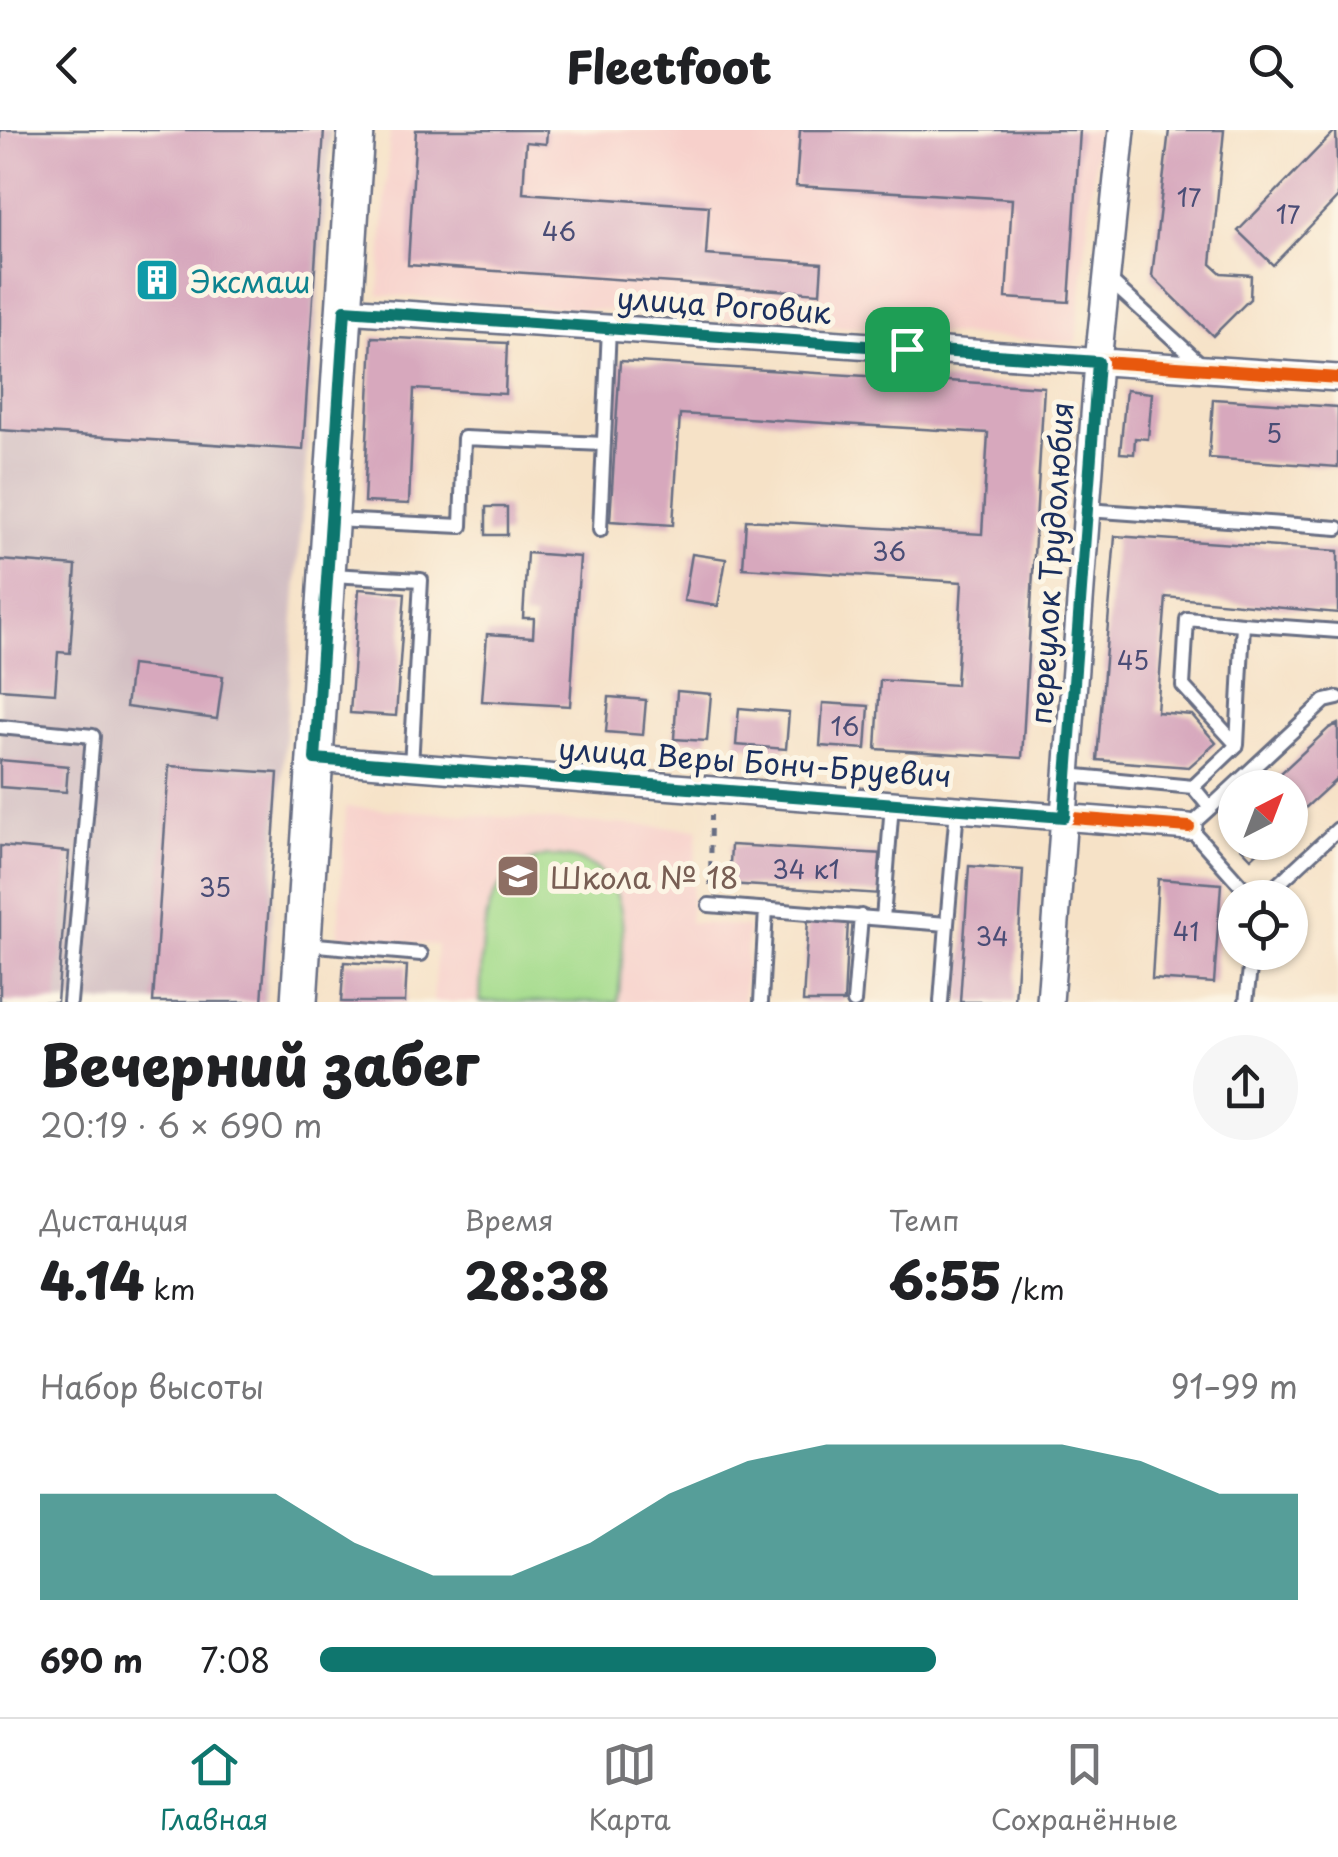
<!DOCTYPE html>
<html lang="ru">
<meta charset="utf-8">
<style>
:root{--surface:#fff;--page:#f6f6f6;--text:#202124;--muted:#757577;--line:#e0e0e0;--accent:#0f766e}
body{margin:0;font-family:"Playpen Sans",sans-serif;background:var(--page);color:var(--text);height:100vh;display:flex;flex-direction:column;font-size:38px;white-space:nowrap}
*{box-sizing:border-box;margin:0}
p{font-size:32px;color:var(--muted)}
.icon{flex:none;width:55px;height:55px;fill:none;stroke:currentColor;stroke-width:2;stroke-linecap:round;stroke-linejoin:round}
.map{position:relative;height:872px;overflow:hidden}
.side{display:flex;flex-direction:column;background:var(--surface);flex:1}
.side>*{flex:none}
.needle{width:65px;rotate:42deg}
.buttons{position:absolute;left:1218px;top:640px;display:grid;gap:20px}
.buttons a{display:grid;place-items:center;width:90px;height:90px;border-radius:50%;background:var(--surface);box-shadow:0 2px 8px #0004;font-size:50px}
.pin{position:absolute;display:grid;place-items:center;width:85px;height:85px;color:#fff;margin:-42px;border-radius:20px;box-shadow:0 5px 15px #0006}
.round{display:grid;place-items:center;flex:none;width:105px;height:105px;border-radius:52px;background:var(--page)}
.summary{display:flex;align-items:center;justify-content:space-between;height:170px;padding:0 40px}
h1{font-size:55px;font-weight:800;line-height:75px}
.figures{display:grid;grid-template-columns:repeat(3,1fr);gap:15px;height:170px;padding:10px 40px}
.figures div{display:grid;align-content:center}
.figures b{font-size:50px;font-weight:800}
.figures small{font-size:28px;font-weight:400}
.figures p{font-size:28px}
.chart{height:280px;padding:20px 40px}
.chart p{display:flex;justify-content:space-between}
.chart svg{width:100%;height:180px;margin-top:10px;fill:var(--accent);opacity:.7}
ul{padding:0 40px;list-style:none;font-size:32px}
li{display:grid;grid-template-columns:160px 120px 1fr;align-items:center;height:75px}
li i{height:25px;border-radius:12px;background:var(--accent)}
header{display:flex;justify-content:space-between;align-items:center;height:130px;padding:0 40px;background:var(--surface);font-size:45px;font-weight:800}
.dock{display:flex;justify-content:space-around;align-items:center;height:140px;border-top:2px solid var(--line);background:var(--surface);font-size:28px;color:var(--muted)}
.dock a{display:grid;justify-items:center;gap:5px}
.dock .active{color:var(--accent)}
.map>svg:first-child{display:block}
.built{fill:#f7d0cb}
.industrial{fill:#d2bec2}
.green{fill:#a5dc8d;stroke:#608676;stroke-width:2.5}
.building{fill:#d7a8bd}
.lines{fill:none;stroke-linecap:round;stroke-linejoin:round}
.lane-casing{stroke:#686e83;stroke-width:18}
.street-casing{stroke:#686e83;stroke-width:30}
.secondary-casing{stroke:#686e83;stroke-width:40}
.path{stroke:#686e83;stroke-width:4;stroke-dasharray:8 8;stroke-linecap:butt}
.lane{stroke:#fff;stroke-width:12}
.street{stroke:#fff;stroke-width:25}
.secondary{stroke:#fff;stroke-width:35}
.cycleway-casing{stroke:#fcf5e5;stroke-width:19}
.cycleway{stroke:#e8590c;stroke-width:12}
.route-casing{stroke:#fff;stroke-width:20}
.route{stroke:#0f766e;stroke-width:12}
.labels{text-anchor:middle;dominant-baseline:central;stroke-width:10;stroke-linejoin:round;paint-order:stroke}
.number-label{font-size:25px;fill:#4a4d76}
.culture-label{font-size:30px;fill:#0d838f;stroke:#fcf5e5;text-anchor:start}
.street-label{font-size:30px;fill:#1b2f5e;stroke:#fcf5e5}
.education-label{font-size:30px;fill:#785e54;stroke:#fcf5e5;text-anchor:start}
</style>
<header><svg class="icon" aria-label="back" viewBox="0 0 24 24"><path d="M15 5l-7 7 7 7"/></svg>Fleetfoot<svg class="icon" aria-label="search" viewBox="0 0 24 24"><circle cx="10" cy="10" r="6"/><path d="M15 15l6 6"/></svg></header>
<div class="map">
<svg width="1338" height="872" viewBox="0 0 1338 872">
<rect width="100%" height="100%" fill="#fcf5e5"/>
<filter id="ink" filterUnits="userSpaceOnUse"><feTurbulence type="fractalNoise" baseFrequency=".01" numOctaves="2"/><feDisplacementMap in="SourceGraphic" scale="20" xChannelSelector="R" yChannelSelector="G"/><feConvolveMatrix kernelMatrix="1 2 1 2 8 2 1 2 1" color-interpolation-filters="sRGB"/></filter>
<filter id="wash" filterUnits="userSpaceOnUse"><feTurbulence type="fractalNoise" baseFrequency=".0048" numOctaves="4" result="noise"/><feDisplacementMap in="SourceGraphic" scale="40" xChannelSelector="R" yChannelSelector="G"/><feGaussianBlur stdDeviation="2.25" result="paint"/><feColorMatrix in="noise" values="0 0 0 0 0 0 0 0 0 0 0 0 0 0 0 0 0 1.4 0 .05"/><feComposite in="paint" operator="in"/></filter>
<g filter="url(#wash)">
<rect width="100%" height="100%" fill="#f6e2c7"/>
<!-- built -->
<path class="built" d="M390,0H1098L1076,213L379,165Z
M346,677L698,699L689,792L748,797L743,872H433L437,815L338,808Z"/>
<!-- industrial -->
<path class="industrial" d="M0,0H331L265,872H0Z"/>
<!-- green -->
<path class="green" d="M547,726C640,726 624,808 618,872H480C484,813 474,743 547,726Z"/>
<g id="blocks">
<!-- building -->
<path class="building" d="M0,0H324L303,320L0,300Z
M416,0H547L546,14L526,12L523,63L709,76L706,125L822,133L820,163L408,135Z
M800,0H1080L1069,172L1006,168L1012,69L796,56Z
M1169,0H1224L1211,134L1221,143L1251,145L1250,169L1213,206L1152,146Z
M1336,0L1338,67L1273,135L1238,101Z
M372,207L507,213L505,264L414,259L409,374L364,372Z
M620,231L1044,257L1022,628L876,619L880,550L956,555L962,452L743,438L746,390L982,404L988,303L680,284L673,395L610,391Z
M1126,260L1152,263L1148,309L1135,308L1134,324L1120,323Z
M1213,269L1338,277V337L1209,328Z
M486,377H507V405H486Z
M1115,406L1338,421V483L1166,467L1157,582L1192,585L1216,613L1189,637L1097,630Z
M527,423L580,427L570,576L482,571L487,504L533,507L534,488H523Z
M692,424L726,429L718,476L684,471Z
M0,430L76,436L70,523L58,522L55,563L0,559Z
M359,459L405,463L396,586L350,583Z
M131,535L223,546L217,589L126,577Z
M677,561L711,564L707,611L674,609Z
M609,567L646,570L643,605L606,602Z
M823,573L869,576L866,619L820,616Z
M739,578L789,582L786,619L736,615Z
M1338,594V648L1290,692V658H1265L1329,598Z
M0,630L68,636L66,662L0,657Z
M169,636L278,643L262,872H153Z
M1235,685V711L1222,697Z
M1236,712H1268L1251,728Z
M731,715L884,724L881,764L729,754Z
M0,716L69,722L57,872H0Z
M969,736L1023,740L1015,872H960Z
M1158,749L1221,754L1214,853L1152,849Z
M808,789L848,791L844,872H803Z
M344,832L407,836L405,872H341Z"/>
</g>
</g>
<g filter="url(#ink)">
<use href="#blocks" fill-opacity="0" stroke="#686e83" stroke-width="2.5"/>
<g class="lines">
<defs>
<path id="lane" d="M1108,149L1204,237
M1087,380L1338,398
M333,390L461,396L464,308L604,314
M600,400L609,198
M331,445L421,450L411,637
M0,597L93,606L70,872
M1237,615L1183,556L1187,489L1243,494
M1067,645L1193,657
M1210,678L1325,571L1338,568
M1252,768L1189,697L1210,678L1193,657L1237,615L1243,494L1338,501
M1263,768L1338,699
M709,775L883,789L892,674
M883,789L947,794L957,679
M305,814L421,824
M761,872L766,779
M854,872L861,786
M941,872L947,794
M1246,872L1252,822"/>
<path id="street" d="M345,180L1338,248
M315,629L1189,697
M1050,872L1098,232L1122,0"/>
<path id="secondary" d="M299,872L356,0"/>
</defs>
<!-- lane casing -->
<use href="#lane" class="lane-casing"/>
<!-- street casing -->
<use href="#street" class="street-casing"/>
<!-- secondary casing -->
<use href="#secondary" class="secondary-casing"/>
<!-- path -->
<path class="path" d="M710,755L711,685"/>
<!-- lane -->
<use href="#lane" class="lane"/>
<!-- street -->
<use href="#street" class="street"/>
<!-- secondary -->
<use href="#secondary" class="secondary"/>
<defs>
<path id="cycleway" d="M345,180L1338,248
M315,629L1189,697"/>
</defs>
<!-- cycleway casing -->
<use href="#cycleway" class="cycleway-casing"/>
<!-- cycleway -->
<use href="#cycleway" class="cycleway"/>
</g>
</g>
<g class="lines" filter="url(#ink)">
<defs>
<path id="route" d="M345,180L1098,232L1064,687L315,629Z"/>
</defs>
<!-- route casing -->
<use href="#route" class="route-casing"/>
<!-- route -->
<use href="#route" class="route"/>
</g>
<!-- icons -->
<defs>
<symbol id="building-square" viewBox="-11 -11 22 22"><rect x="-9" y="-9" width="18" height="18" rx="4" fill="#0f9aa8" stroke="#fcf5e5"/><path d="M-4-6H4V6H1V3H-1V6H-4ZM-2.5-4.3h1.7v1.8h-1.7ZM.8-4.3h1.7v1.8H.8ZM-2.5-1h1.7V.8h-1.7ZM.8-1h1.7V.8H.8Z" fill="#fff"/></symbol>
<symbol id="school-square" viewBox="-11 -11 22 22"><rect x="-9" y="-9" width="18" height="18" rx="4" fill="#8d6e63" stroke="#fcf5e5"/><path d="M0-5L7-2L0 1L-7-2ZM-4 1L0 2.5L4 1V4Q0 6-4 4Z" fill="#fff"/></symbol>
</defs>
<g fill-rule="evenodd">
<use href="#building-square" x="132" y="125" width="50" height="50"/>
<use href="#school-square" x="493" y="721" width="50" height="50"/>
</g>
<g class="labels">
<!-- number labels -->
<g class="number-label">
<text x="1189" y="67">17</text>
<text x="1288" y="84">17</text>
<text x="559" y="101">46</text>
<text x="1274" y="303">5</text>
<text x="889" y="421">36</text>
<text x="1133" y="530">45</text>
<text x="845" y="596">16</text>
<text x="806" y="739">34 к1</text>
<text x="215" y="757">35</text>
<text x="1186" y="801">41</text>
<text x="992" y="806">34</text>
</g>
<!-- culture labels -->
<g class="culture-label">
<text x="190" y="150">Эксмаш</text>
</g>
<!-- street labels -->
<g class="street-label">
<text transform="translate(724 174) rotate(4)">улица Роговик</text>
<text transform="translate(1050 433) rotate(-86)">переулок Трудолюбия</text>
<text transform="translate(755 631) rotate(4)">улица Веры Бонч-Бруевич</text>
</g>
<!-- education labels -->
<g class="education-label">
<text x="550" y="746">Школа № 18</text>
</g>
</g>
</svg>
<div class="buttons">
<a><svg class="needle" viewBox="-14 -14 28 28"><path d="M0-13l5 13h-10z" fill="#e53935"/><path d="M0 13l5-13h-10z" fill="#757577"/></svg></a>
<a><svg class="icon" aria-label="locate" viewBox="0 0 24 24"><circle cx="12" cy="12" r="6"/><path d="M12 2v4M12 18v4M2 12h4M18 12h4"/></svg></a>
</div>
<div class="pin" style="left:907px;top:219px;background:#1e9e55"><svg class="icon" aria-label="arrive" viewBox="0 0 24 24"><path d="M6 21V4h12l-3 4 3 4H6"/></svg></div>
</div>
<section class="side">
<div class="summary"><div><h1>Вечерний забег</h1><p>20:19 · 6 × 690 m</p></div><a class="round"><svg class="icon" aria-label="share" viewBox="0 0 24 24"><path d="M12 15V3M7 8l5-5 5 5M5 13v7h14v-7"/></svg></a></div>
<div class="figures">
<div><p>Дистанция</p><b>4.14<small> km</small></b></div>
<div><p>Время</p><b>28:38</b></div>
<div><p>Темп</p><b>6:55<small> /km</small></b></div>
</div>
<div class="chart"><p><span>Набор высоты</span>91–99 m</p>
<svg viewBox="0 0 160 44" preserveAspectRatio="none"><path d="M0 44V18L10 18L20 18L30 18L40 30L50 38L60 38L70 30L80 18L90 10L100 6L110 6L120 6L130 6L140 10L150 18L160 18V44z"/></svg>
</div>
<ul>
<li><b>690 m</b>7:08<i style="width:63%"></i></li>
</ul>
</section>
<nav class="dock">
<a class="active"><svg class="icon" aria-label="home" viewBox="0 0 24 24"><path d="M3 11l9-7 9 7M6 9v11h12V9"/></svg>Главная</a>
<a><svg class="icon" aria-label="map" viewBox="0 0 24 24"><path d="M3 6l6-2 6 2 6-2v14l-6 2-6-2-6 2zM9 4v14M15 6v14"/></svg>Карта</a>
<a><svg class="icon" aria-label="saved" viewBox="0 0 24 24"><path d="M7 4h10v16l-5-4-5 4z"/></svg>Сохранённые</a>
</nav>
